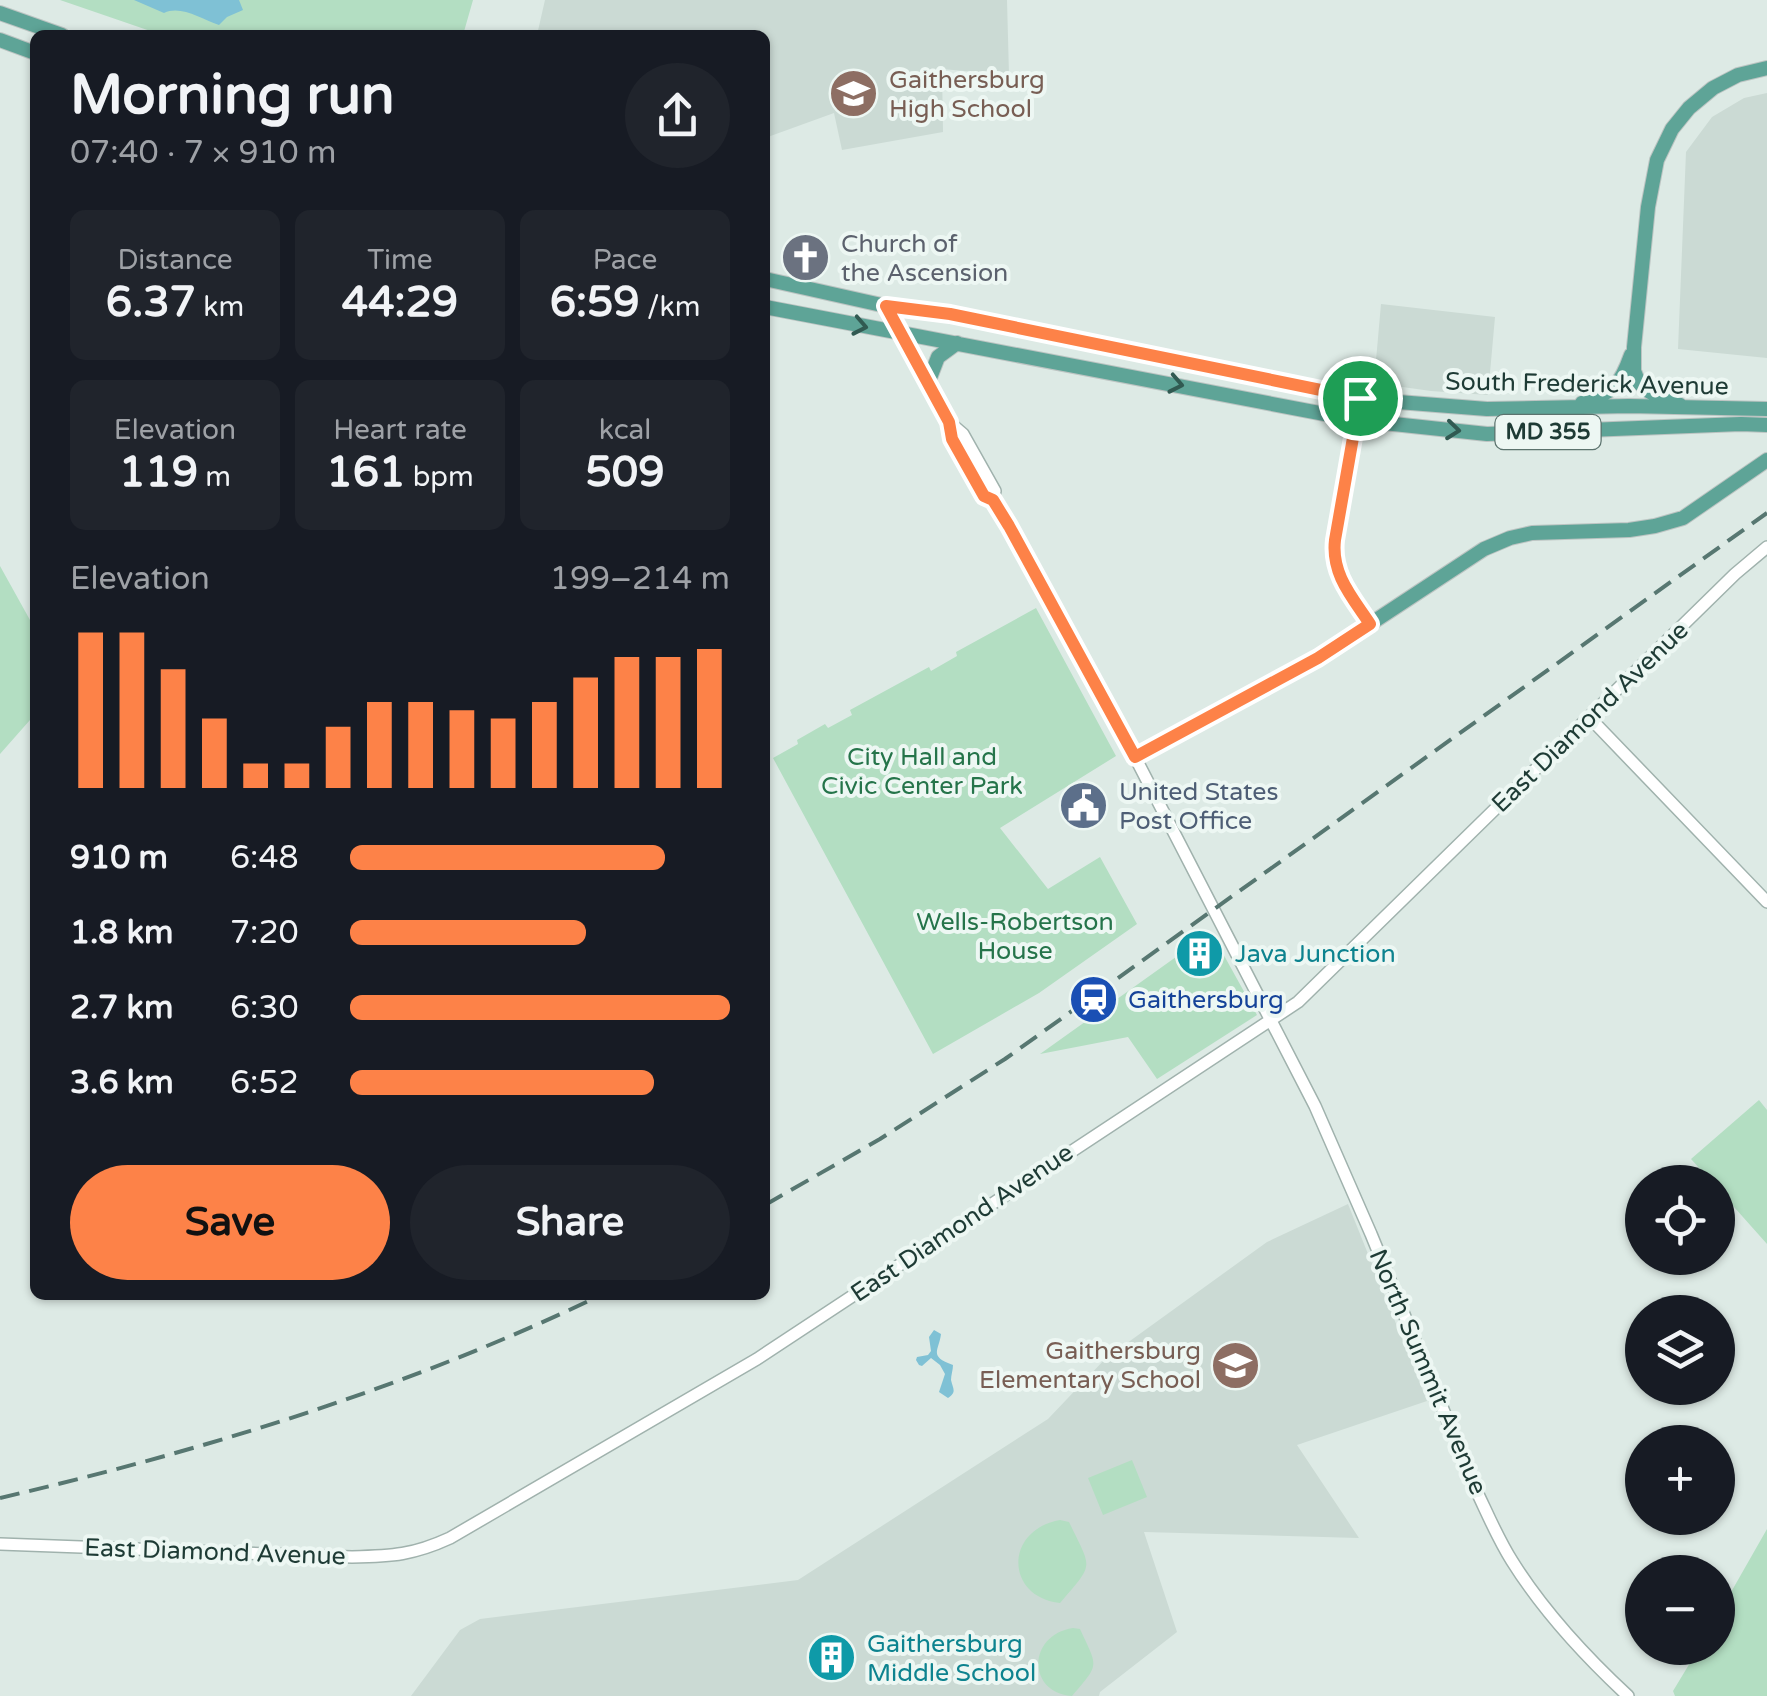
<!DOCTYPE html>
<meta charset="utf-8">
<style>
:root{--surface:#171b24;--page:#20242c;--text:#f1f3f6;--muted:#9ea1a6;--accent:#fd8248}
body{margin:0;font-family:"Varela Round",sans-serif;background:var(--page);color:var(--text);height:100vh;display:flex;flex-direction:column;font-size:38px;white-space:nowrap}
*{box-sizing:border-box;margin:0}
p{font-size:32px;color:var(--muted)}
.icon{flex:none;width:55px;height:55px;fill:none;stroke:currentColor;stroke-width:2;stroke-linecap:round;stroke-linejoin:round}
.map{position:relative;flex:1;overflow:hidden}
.sheet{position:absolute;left:30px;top:30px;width:740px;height:1270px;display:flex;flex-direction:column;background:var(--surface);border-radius:15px;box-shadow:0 2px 8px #0004}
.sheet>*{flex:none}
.controls{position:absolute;left:1625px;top:1165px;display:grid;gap:20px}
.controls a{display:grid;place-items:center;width:110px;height:110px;border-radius:50%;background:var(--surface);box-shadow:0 2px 8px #0004;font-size:50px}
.pin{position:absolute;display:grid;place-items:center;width:85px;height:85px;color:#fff;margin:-42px;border:5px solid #fff;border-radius:50%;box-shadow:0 2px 10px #0007}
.round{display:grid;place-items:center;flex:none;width:105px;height:105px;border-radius:52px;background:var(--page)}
.overview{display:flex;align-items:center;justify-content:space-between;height:170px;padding:0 40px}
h1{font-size:55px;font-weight:700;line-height:75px}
.metrics{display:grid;grid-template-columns:repeat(3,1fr);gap:15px;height:170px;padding:10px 40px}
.metrics div{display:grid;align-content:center;border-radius:15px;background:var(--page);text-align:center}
.metrics b{font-size:42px;font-weight:700}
.metrics small{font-size:28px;font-weight:400}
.metrics p{font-size:28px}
.chart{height:280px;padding:20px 40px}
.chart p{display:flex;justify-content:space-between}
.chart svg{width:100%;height:180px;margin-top:10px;stroke:var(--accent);stroke-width:6}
.primary-button{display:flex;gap:20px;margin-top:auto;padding:20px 40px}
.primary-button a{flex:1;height:115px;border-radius:60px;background:var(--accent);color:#111;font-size:40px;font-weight:700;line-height:115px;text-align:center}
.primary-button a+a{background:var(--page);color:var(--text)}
ul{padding:0 40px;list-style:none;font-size:32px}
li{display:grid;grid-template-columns:160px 120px 1fr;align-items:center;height:75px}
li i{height:25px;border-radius:12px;background:var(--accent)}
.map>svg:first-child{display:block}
.built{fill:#cbdad4}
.green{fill:#b3dec2}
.water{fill:#7fc1d5}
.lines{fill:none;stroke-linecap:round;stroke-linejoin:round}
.minor-casing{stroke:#a0b2ad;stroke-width:14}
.major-casing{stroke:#bcc4c2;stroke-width:16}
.minor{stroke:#fff;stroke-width:11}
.major{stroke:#5ea497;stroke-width:14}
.rail{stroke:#577771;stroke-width:4;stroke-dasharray:20 10;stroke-linecap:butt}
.oneway{stroke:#315a52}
.route-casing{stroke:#fff;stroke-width:20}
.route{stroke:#fd8248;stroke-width:12}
.labels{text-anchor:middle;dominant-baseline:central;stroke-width:8;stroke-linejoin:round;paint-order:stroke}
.shield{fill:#edf7f3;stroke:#5c736e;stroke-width:2.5}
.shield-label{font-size:22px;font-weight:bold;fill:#1e3b35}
.education-label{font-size:25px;fill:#785e54;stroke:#edf7f3;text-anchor:start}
.worship-label{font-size:25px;fill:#5b616d;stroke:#edf7f3;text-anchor:start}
.street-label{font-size:25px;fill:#1e3b35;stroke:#edf7f3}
.park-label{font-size:25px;fill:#25744a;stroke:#edf7f3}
.service-label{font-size:25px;fill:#4e5e75;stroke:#edf7f3;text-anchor:start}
.culture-label{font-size:25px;fill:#0d838f;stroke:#edf7f3;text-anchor:start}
.transit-label{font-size:25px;fill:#164399;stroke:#edf7f3;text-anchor:start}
</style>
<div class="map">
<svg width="1767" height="1696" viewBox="0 0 1767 1696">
<rect width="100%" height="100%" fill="#ddeae5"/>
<!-- built -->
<path class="built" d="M545,0H1007L1009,75L942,69L943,132L842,150L834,113L765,138V35H537Z
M1767,93V358L1678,349L1686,152L1712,117L1744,98Z
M1381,304L1495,317L1488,395L1431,391L1374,383Z
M1348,1204L1427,1401L1297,1445L1359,1538L1144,1532L1177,1632L1100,1692L1099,1696H411L460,1630L480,1619L798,1580L1048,1419L1105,1359L1267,1242Z"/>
<!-- green -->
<path class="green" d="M60,0H473L463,35H162Z
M0,566L35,629V717L30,720L0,754Z
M1036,608L1116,756L1000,828L1048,889L1100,857L1137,924L1039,993L933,1054L773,758L798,744L797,740L825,724L828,728L852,715L850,710L929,667L931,671L957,656L956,652Z
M1211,932L1257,1015L1157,1079L1128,1037L1040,1054Z
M1759,1100L1767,1110V1244L1718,1189V1182H1712L1691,1159Z
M1132,1460L1147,1497L1103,1515L1088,1478Z
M1060,1520L1069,1522C1092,1570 1095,1562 1060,1603C1005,1597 1004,1530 1060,1520Z
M1767,1529V1696H1675L1673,1691L1699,1648H1718V1615Z
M1073,1628L1080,1629C1098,1668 1100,1663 1072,1696C1027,1693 1027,1635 1073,1628Z"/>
<!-- water -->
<path class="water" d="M134,0H239L243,10L227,17L219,25C201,19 181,5 164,13Z
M934,1330L941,1334C939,1351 928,1356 953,1365C953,1370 951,1375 951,1380C953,1389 957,1392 948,1398L939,1392L945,1374L940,1365L931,1358L922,1366L919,1365L916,1360L917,1357L928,1355L931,1351L929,1337Z"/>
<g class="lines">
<defs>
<path id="minor" d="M886,306L949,422L952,439L984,496L993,499L1009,526L1135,757L1315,1106L1371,1234L1477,1492C1488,1515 1498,1539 1512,1561C1542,1609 1586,1657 1628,1696
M949,422L963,434L995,491L993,499
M1589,717L1767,902
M1135,757L1318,658L1370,624
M0,1544L352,1557C393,1556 413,1555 450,1538L757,1359L1298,1002L1735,574L1767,547"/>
<path id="major" d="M0,13L62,35
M0,40L35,53
M765,279L886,306L951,314L1121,348L1360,399L1487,409L1629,406L1767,409
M765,307L1356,420L1487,434L1741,424L1767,425
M928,383L938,357L957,343
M1582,403C1613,393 1620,386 1631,355
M1680,405L1650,392L1639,383L1634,371V347L1648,207L1657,160L1672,129L1689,108L1713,88L1738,75L1767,68
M1357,414L1335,540C1332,574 1352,597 1370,624L1484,549L1510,538L1532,533L1629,530L1655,526L1683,518L1767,460"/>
</defs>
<!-- minor casing -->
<use href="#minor" class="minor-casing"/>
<!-- major casing -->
<use href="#major" class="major-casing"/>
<!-- minor -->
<use href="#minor" class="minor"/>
<!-- major -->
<use href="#major" class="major"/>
<!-- rail -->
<path class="rail" d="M765,1205L880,1139L1005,1059L1767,513
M0,1498C206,1450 410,1387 601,1295"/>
</g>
<!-- one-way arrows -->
<defs><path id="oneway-chevron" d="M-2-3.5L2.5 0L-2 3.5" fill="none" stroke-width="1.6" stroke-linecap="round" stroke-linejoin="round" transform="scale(2.5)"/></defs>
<g class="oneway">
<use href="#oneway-chevron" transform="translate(860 326) rotate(11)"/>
<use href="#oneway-chevron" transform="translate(1176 384) rotate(11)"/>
<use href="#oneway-chevron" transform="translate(1453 430) rotate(6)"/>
</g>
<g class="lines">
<defs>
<path id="route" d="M886,306L950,314L1360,398L1335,540C1331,574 1352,597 1370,624L1318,658L1135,757L1009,526L993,500L984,496L952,439L949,422Z"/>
</defs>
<!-- route casing -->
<use href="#route" class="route-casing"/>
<!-- route -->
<use href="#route" class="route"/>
</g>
<!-- icons -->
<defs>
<symbol id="school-disc" viewBox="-11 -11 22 22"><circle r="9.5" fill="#8d6e63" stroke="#edf7f3"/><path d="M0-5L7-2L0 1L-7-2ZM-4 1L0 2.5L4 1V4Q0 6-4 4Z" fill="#fff"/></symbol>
<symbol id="church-disc" viewBox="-11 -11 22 22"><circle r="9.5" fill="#6b7280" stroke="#edf7f3"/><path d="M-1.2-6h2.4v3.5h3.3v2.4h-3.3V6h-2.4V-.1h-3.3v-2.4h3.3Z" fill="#fff"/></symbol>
<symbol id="civic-disc" viewBox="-11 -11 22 22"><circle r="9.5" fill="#5c6f8a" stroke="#edf7f3"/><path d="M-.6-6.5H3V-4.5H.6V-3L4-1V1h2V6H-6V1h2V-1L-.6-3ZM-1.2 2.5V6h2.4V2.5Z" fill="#fff"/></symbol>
<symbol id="building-disc" viewBox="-11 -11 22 22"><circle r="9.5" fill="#0f9aa8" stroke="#edf7f3"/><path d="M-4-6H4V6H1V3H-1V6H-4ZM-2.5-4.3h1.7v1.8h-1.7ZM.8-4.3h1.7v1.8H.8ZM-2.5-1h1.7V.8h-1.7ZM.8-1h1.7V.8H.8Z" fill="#fff"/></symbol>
<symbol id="station-disc" viewBox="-11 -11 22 22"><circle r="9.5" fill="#1a4fb4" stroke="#edf7f3"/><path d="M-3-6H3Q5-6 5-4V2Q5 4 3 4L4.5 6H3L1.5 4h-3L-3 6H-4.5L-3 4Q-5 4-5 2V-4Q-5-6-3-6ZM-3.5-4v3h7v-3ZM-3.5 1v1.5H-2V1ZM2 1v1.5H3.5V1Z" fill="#fff"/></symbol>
</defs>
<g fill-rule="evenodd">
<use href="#school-disc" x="826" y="66" width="55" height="55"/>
<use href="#church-disc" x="778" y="230" width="55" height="55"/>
<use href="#civic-disc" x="1056" y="778" width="55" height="55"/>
<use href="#building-disc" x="1172" y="926" width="55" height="55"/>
<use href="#station-disc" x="1066" y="972" width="55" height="55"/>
<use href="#school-disc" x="1208" y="1338" width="55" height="55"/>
<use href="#building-disc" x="804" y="1630" width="55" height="55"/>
</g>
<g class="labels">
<!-- shield labels -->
<rect class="shield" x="1495.5" y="415" width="105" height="34" rx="8"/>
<g class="shield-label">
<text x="1548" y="432">MD 355</text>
</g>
<!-- education labels -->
<g class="education-label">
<text x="889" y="80">Gaithersburg<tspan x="889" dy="29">High School</tspan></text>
<text x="1201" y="1351" text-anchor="end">Gaithersburg<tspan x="1201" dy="29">Elementary School</tspan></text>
</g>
<!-- worship labels -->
<g class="worship-label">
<text x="841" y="244">Church of<tspan x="841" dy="29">the Ascension</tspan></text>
</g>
<!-- street labels -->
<g class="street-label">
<text transform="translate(1587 384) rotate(1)">South Frederick Avenue</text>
<text transform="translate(1590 717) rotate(-44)">East Diamond Avenue</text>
<text transform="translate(962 1223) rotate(-34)">East Diamond Avenue</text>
<text transform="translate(1428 1372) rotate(67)">North Summit Avenue</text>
<text transform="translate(215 1552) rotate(2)">East Diamond Avenue</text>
</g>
<!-- park labels -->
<g class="park-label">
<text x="922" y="757">City Hall and<tspan x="922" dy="29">Civic Center Park</tspan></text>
<text x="1015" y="922">Wells-Robertson<tspan x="1015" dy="29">House</tspan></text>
</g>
<!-- service labels -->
<g class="service-label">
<text x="1119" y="792">United States<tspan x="1119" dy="29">Post Office</tspan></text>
</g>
<!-- culture labels -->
<g class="culture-label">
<text x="1235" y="954">Java Junction</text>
<text x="867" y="1644">Gaithersburg<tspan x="867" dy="29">Middle School</tspan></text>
</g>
<!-- transit labels -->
<g class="transit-label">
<text x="1128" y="1000">Gaithersburg</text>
</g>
</g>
</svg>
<div class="controls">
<a><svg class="icon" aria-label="locate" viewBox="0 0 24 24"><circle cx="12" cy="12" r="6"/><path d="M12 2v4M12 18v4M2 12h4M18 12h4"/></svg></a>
<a><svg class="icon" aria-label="layers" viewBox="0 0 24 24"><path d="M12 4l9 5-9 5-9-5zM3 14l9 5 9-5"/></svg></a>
<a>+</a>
<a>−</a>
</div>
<div class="pin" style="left:1360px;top:398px;background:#1e9e55"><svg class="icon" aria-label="arrive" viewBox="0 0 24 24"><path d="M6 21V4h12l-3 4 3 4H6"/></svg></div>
<section class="sheet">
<div class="overview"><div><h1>Morning run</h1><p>07:40 · 7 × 910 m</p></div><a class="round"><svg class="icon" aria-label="share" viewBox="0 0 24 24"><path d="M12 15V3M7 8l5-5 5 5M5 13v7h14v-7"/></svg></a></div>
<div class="metrics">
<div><p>Distance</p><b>6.37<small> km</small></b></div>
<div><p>Time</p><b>44:29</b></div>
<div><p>Pace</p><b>6:59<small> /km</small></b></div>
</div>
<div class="metrics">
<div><p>Elevation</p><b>119<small> m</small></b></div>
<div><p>Heart rate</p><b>161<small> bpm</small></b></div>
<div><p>kcal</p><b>509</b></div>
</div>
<div class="chart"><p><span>Elevation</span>199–214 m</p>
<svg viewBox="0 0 160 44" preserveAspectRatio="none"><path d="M5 44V6M15 44V6M25 44V15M35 44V27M45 44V38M55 44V38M65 44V29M75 44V23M85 44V23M95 44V25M105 44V27M115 44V23M125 44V17M135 44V12M145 44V12M155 44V10"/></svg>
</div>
<ul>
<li><b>910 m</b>6:48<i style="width:83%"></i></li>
<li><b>1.8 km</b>7:20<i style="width:62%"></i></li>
<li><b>2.7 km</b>6:30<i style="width:100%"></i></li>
<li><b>3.6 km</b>6:52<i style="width:80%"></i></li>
</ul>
<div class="primary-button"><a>Save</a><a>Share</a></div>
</section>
</div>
